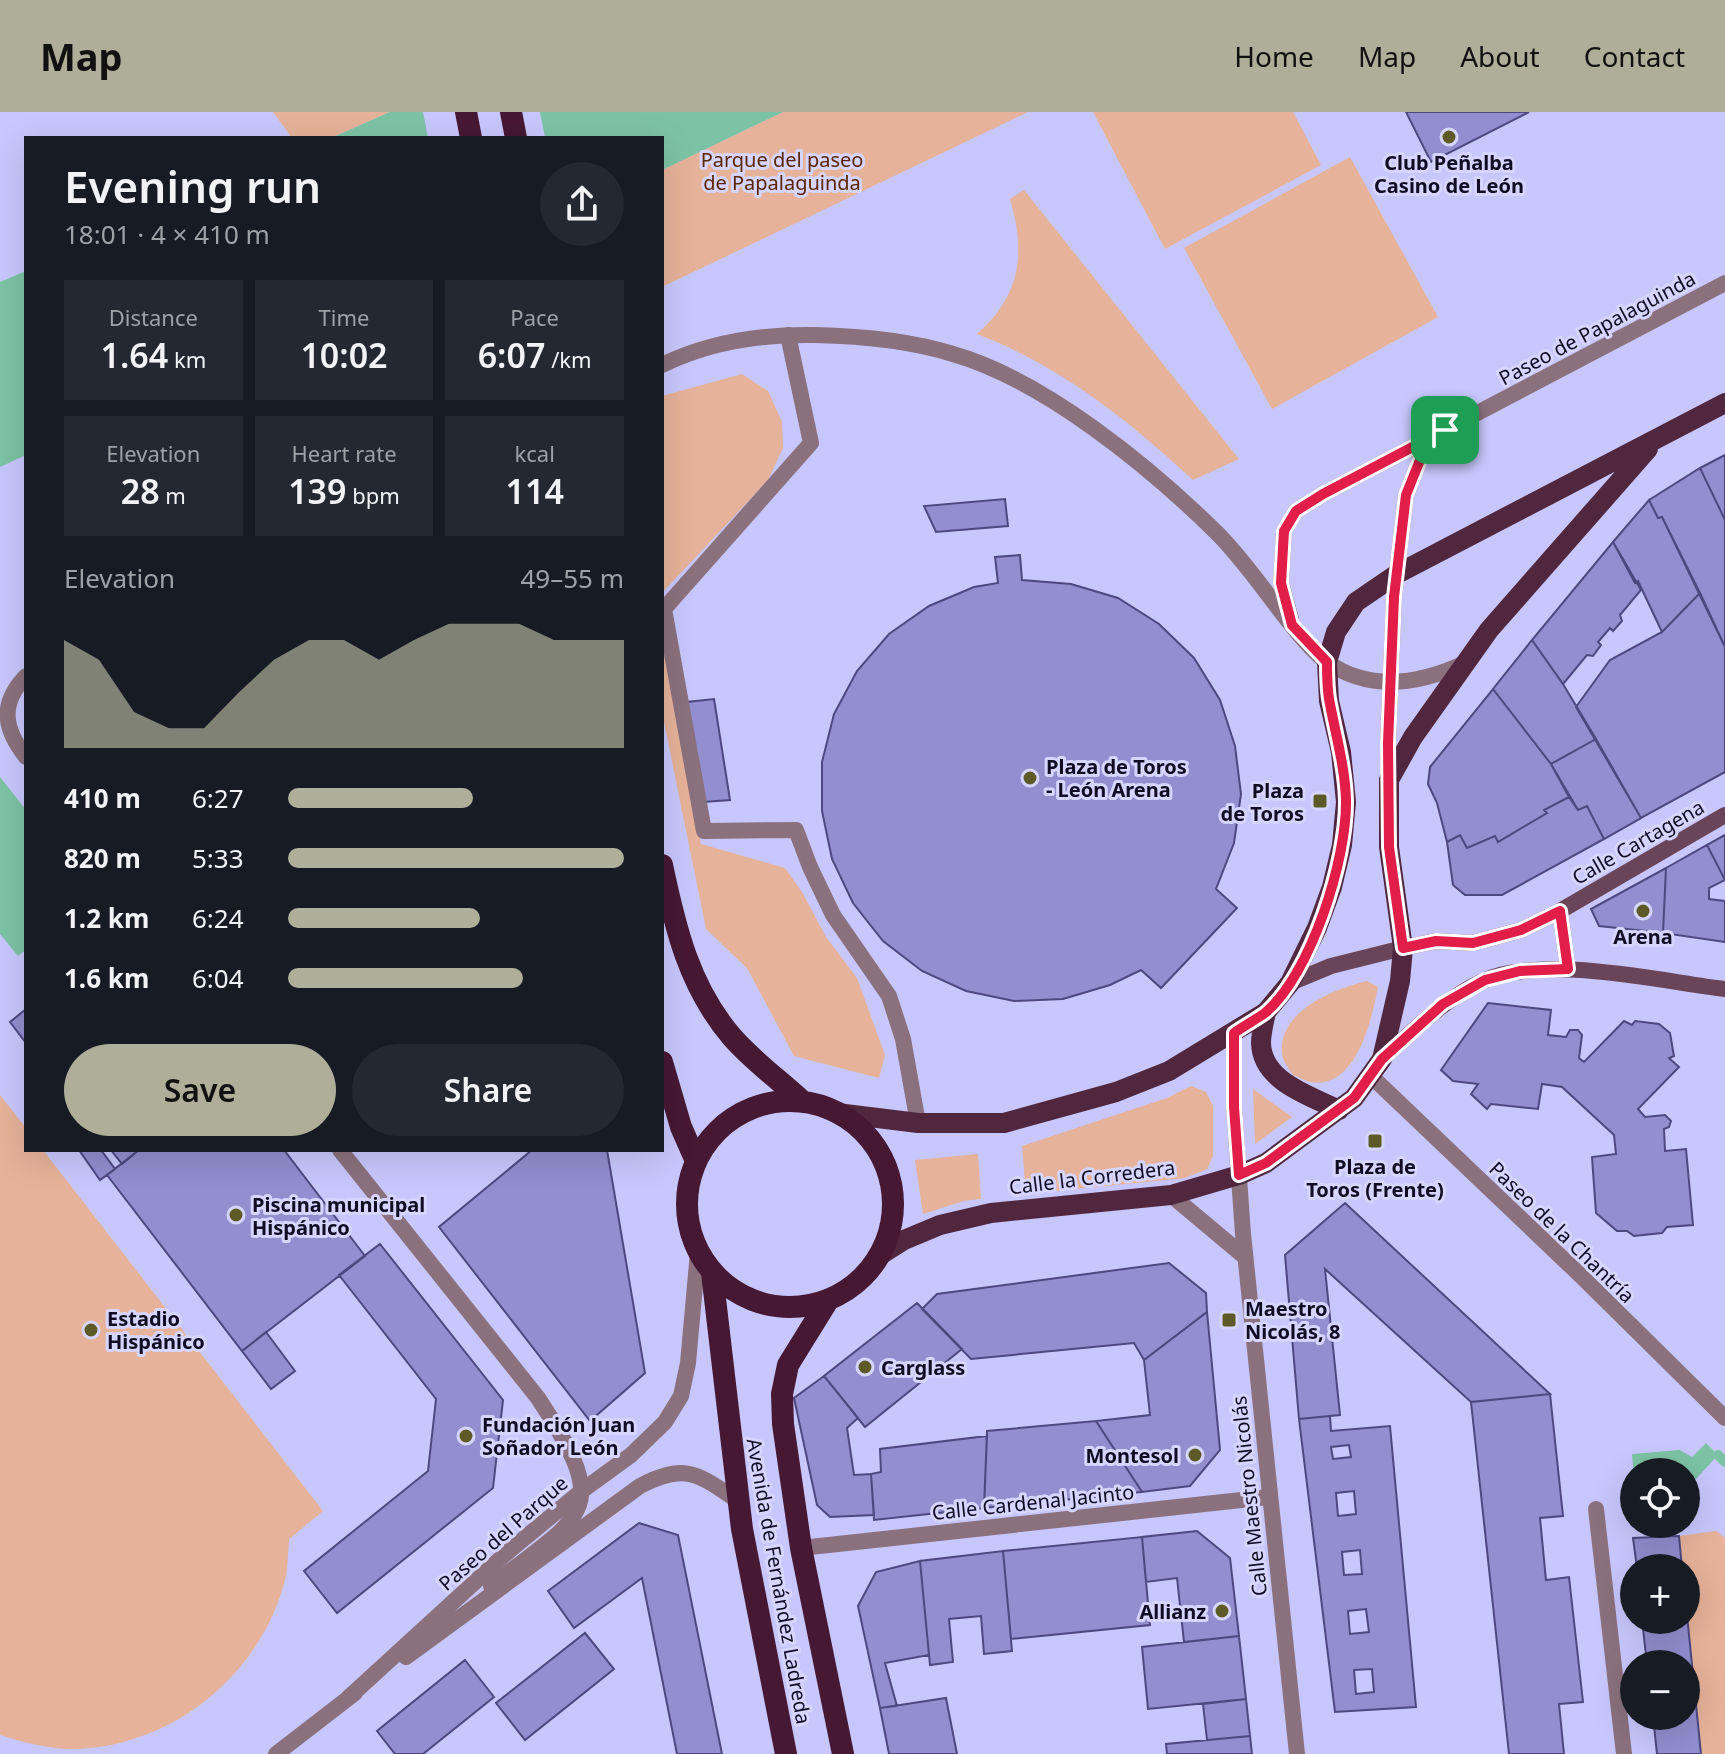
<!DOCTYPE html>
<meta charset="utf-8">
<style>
:root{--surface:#171b24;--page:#242831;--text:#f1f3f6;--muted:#9ea1a6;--accent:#aeae99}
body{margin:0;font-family:"Noto Sans",sans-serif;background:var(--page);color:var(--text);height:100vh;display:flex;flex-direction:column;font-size:30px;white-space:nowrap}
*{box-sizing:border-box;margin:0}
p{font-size:26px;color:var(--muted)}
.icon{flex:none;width:44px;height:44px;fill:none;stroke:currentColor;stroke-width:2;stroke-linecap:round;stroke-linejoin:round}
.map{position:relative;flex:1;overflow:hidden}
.drawer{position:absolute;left:24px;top:24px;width:640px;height:1016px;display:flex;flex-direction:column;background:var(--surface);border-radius:0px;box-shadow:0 8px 32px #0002}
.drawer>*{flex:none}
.tools{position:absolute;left:1620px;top:1346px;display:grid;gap:16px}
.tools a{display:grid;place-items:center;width:80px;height:80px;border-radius:50%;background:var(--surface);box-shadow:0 8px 32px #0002;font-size:40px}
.pin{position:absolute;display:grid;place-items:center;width:68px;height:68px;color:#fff;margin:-34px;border-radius:16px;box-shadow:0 4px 12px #0006}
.round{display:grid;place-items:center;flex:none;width:84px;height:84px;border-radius:42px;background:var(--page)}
.headline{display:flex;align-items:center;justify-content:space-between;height:136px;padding:0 40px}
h1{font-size:44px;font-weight:600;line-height:60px}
.metrics{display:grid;grid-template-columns:repeat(3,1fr);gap:12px;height:136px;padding:8px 40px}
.metrics div{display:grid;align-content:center;border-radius:0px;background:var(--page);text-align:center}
.metrics b{font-size:34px;font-weight:600}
.metrics small{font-size:22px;font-weight:400}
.metrics p{font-size:22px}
.chart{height:224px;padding:16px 40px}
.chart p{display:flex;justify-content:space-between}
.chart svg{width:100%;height:144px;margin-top:8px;fill:var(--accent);opacity:.7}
.button{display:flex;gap:16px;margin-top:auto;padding:16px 40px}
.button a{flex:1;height:92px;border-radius:48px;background:var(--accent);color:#111;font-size:32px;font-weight:600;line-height:92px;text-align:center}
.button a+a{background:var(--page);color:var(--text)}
ul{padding:0 40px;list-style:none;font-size:26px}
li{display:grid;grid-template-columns:128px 96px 1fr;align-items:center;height:60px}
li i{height:20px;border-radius:10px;background:var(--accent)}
header{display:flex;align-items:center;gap:48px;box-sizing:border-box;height:112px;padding:0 40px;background:var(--accent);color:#111}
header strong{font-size:38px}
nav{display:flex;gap:44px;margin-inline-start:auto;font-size:28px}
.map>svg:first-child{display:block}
.green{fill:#e6b299}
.water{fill:#7cc3a5}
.pier{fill:#c8c7fd}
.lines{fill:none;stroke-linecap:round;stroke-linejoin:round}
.stream{stroke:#7cc3a5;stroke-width:10}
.building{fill:#928ecf;stroke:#4d4882;stroke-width:2;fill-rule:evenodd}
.service{stroke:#8b717e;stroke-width:16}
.pedestrian{stroke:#8b717e;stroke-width:16}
.minor{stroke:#8b717e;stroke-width:16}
.tertiary{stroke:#8b717e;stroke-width:16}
.secondary{stroke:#6a4559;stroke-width:16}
.primary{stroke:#51273f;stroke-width:20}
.trunk{stroke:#461834;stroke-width:22}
.route-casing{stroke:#fff;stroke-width:16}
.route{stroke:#e11d48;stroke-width:10}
.poi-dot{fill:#5d5a27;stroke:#d6d5ff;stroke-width:3}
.labels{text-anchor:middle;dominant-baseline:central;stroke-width:6;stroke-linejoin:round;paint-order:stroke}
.park-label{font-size:20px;fill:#5b2403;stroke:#d6d5ff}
.poi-label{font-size:20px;font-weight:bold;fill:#0f0c23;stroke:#d6d5ff;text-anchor:start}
.street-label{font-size:20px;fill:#0f0c23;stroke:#d6d5ff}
</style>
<header>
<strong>Map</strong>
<nav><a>Home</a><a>Map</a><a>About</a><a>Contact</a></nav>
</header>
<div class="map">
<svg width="1725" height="1642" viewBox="0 0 1725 1642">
<rect width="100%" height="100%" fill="#c8c7fd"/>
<!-- green -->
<path class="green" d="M273,0H390L331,26H292Z
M783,0H1028L662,175V58Z
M1093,0H1293L1321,53L1165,137Z
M1350,45L1438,205L1272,297L1184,136Z
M1024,78L1239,347L1193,368C1128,308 1061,254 977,222C1021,183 1026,141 1010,87Z
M742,262L768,279L782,310L783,336L768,368L662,481V284Z
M662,515L701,732L785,756L802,780L826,825L857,866L885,943L879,966L794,944L747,856L706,817L662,600Z
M1367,869L1378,875C1372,907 1356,978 1311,970C1305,969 1298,965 1293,963C1289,957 1282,948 1282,941C1278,899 1334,877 1367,869Z
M1191,974L1206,980L1213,994V1044L1207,1057L1185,1066L1026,1082L1022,1034L1167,986Z
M1253,977L1292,1005L1255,1032Z
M0,983L26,1016V1038H43L323,1399L289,1427C288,1439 288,1452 286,1464C263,1560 177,1632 79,1637C52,1638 25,1631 0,1623Z
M978,1042L981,1087L964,1089L923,1102L915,1048Z
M1716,1419L1725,1426V1642H1701L1686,1493V1456H1682L1679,1424Z"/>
<!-- water -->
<path class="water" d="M390,0H783L662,58V26H331Z
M26,159V343L0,355V170Z
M0,665L26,698V838L18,844L0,822Z
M1706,1331L1718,1343L1696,1367H1686V1360H1634V1365L1632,1342L1680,1338L1692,1345Z"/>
<!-- pier -->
<path class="pier" d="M423,0H540L545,26H428Z"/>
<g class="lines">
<!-- stream -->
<path class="stream" d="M1718,1343L1725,1350"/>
</g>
<!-- building -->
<path class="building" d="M1406,0H1529L1431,50Z
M1725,343V408L1700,356Z
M1700,356L1725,408V535L1662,405L1658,406L1649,388Z
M1005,387L1008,414L936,420L924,394Z
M1649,388L1658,406L1662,405L1700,481L1662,520L1638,469L1635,471L1613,430Z
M1613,430L1641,478L1620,503L1622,509L1613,519L1610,516L1598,530L1601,533L1593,544L1587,543L1563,572L1532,528Z
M1020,443L1022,468L1071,472L1118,486L1159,512L1194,546L1220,588L1235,634L1241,682L1234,731L1216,777L1237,796L1161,876L1141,858L1110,873L1063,887L1014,889L966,879L922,859L883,829L853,791L832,747L822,699V650L834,602L857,559L889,522L929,494L974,475L998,471L995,445Z
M1700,481L1725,535V660L1641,706L1576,595L1610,548L1662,520Z
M1532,528L1563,572L1596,627L1551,652L1493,577Z
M1493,577L1551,652L1569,685L1544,698L1547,701L1498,730L1495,724L1467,736L1460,723L1447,730L1437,691L1428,672L1430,655Z
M714,587L730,688L704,690L687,590Z
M1596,627L1641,706L1604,727L1587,694L1578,698L1551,652Z
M1569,685L1578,698L1587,694L1604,727L1502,783H1465L1453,773L1447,730L1460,723L1467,736L1495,724L1498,730L1547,701L1544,698Z
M1725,723V768L1707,733Z
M1707,733L1725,768L1709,776V787L1725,789V830L1663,821L1666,756Z
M1666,756L1663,821L1599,814L1591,797Z
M1488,891L1551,898L1548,923L1566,925L1570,918H1578L1582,923L1579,946L1584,950L1624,909L1632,913L1635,909L1659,912L1670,921L1674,944L1669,946L1679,955L1638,997L1645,1005L1665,1003L1671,1009L1669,1015L1664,1017L1665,1039L1686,1037L1693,1113L1667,1115L1662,1121L1634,1124L1627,1119H1617L1596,1101L1592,1045L1616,1042L1614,1023L1562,975L1542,972L1538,997L1491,992L1487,997L1471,982L1478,972L1453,969L1441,958Z
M26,897V931L10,910Z
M79,1038H101L115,1057L100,1068Z
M111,1038H139L122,1052Z
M139,1038H284L365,1144L242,1239L107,1063Z
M532,1038H607L645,1261L590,1309L439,1115Z
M1345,1091L1550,1282L1471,1290L1325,1157L1340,1303L1299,1307L1285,1143Z
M380,1132L503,1288L493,1376L337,1501L304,1459L428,1359L436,1287L339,1163Z
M1169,1151L1206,1181L1207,1200L1144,1248L1134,1231L971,1247L922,1197L937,1182Z
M917,1191L962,1237L865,1315L824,1264Z
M1207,1200L1220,1338L1190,1374L1142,1380L1096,1309L1150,1303L1144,1248Z
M266,1220L295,1259L271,1277L242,1239Z
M824,1264L858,1306L847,1316L854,1363L871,1362L874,1403L830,1405L817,1393L794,1286Z
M1550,1282L1563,1404L1540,1406L1546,1468L1569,1465L1583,1590L1559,1592L1564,1642H1509L1471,1290Z
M1330,1304L1331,1319L1390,1314L1416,1595L1335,1600L1299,1307ZM1349,1333L1351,1345L1333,1347L1331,1335ZM1354,1379L1356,1402L1338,1404L1336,1381ZM1360,1438L1362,1462L1344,1463L1342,1440ZM1366,1497L1369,1520L1350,1522L1348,1499ZM1372,1557L1374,1580L1356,1582L1354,1558Z
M1096,1309L1142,1380L984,1396L987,1319Z
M987,1324L984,1396L874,1408L871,1362L881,1360L880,1337Z
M639,1411L678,1423L722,1642H677L642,1466L574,1516L548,1479Z
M1197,1419L1230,1446L1239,1524L1184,1530L1177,1466L1146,1470L1142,1425Z
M1679,1424L1682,1456H1637L1633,1426Z
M1142,1425L1150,1513L1011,1527L1003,1439Z
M1003,1439L1012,1539L984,1542L981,1504L949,1507L953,1550L930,1553L920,1449Z
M920,1449L929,1543L885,1551L897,1594L880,1596L858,1494L876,1460Z
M1686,1493L1701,1642H1657L1653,1604H1686V1552H1647L1642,1508H1686Z
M585,1521L614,1557L525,1628L496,1591Z
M1239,1524L1246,1587L1148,1597L1142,1535Z
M465,1548L494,1585L423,1642H395L377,1619Z
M946,1586L957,1642H889L880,1596Z
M1246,1587L1250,1624L1207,1628L1203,1592Z
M1250,1624L1252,1642H1167L1166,1632Z"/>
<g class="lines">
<!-- service -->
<path class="service" d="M788,223L811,331L664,497L704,719L796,718L810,755L833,803L889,884L903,927L918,1011"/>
<!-- pedestrian -->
<path class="pedestrian" d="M1371,964L1579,1162L1725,1306"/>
<!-- minor -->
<path class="minor" d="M662,253C709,230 763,222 815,223C862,224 908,228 953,242C1044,268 1150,355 1217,421C1245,449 1268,484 1293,515C1303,527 1314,541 1327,550C1370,580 1420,572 1465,551
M1291,507L1281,471L1284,419L1296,399L1323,382L1725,171
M26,564C0,591 3,616 26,645
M1389,668L1388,631L1394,485L1406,383L1422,343L1436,328
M1560,799L1568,857
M1234,921V995L1243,1122L1297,1642
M340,1038L538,1286C613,1400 586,1400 491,1474
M1171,1083L1245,1145
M1596,1397L1624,1642
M801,1436L1269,1385"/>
<!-- tertiary -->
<path class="tertiary" d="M406,1545L640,1374C686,1350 698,1362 738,1389
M347,1587L510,1438L583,1378L631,1343L665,1310L681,1284L688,1251L698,1140
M276,1642L355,1581"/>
<!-- secondary -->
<path class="secondary" d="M1290,871L1331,854L1403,836L1436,829L1473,831L1521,818L1560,799L1725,703
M1382,947C1414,918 1444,887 1483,869C1543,842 1659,869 1725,877"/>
<!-- primary -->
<path class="primary" d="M1266,900C1264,910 1261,921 1261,931C1262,970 1311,984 1339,998
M837,1001L918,1011H1004L1116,980L1169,959L1266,900L1290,871L1317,816L1332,775L1342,733L1346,690L1341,640L1329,589L1327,550L1336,520L1356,490L1397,462L1725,291
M877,1145L904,1128L940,1113L991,1101L1171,1083L1239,1063L1266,1051L1354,986L1382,947L1400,869L1403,836L1389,735V668L1413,625L1489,518L1648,337"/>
<!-- trunk -->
<path class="trunk" d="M466,0L471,26
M511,0L516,26
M662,753C675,815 689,875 732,925C752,948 778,967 801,988
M662,950L681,1015L696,1049
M687 1092a103 103 0 1 1 206 0a103 103 0 1 1-206 0Z
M712,1161L742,1417L786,1642
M827,1190L788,1253L782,1282L783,1312L801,1436L843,1642"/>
</g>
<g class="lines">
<defs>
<path id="route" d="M1445,318L1422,343L1406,383L1394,485L1388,631L1389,735L1403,836L1436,829L1473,831L1521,818L1560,799L1568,857L1520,859L1485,868L1443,892L1382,947L1354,986L1266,1051L1239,1063L1234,995V921C1244,914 1255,908 1265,901C1311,862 1347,748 1346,688C1345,655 1336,624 1330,592C1327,579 1327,564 1327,550L1292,513L1281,471L1284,419L1296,399L1323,382Z"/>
</defs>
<!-- route casing -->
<use href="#route" class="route-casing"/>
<!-- route -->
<use href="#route" class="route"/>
</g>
<!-- markers -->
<g class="poi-dot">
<circle cx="1449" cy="25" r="8"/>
<circle cx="1030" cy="666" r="8"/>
<rect x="1312" y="681" width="16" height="16" rx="4"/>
<circle cx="1643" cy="799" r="8"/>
<rect x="1367" y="1021" width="16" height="16" rx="4"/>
<circle cx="236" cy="1103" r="8"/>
<rect x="1221" y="1200" width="16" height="16" rx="4"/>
<circle cx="91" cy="1218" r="8"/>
<circle cx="865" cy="1255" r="8"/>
<circle cx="466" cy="1324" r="8"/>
<circle cx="1195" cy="1343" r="8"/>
<circle cx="1222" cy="1499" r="8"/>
</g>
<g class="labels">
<!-- park labels -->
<g class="park-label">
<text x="782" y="47">Parque del paseo<tspan x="782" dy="23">de Papalaguinda</tspan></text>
</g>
<!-- poi labels -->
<g class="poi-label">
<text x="1449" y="50" text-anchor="middle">Club Peñalba<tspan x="1449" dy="23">Casino de León</tspan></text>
<text x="1046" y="654">Plaza de Toros<tspan x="1046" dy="23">- León Arena</tspan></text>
<text x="1304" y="678" text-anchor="end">Plaza<tspan x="1304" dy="23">de Toros</tspan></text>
<text x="1643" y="824" text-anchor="middle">Arena</text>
<text x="1375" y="1054" text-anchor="middle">Plaza de<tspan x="1375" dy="23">Toros (Frente)</tspan></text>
<text x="252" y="1092">Piscina municipal<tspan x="252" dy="23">Hispánico</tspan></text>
<text x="1245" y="1196">Maestro<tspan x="1245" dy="23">Nicolás, 8</tspan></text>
<text x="107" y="1206">Estadio<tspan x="107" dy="23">Hispánico</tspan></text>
<text x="881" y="1255">Carglass</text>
<text x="482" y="1312">Fundación Juan<tspan x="482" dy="23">Soñador León</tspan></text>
<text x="1179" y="1343" text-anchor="end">Montesol</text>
<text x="1206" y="1499" text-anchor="end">Allianz</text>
</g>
<!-- street labels -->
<g class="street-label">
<text transform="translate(1597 216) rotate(-28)">Paseo de Papalaguinda</text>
<text transform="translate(1638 730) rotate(-30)">Calle Cartagena</text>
<text transform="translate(1092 1065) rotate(-7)">Calle la Corredera</text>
<text transform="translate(1562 1120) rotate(44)">Paseo de la Chantría</text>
<text transform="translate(1249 1384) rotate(-96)">Calle Maestro Nicolás</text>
<text transform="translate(1033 1390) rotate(-6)">Calle Cardenal Jacinto</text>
<text transform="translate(503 1421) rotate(-41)">Paseo del Parque</text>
<text transform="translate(779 1469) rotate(80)">Avenida de Fernández Ladreda</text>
</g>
</g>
</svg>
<div class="tools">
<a><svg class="icon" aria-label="locate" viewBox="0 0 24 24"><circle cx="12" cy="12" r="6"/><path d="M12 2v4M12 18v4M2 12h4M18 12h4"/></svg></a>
<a>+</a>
<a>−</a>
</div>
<div class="pin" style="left:1445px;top:318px;background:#1e9e55"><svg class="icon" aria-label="arrive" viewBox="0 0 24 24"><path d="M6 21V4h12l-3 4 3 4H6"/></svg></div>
<section class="drawer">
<div class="headline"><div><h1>Evening run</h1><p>18:01 · 4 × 410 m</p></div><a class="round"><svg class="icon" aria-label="share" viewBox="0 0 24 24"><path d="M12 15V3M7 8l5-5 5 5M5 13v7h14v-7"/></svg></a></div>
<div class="metrics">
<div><p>Distance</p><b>1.64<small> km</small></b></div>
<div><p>Time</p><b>10:02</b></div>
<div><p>Pace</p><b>6:07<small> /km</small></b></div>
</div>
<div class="metrics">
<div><p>Elevation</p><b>28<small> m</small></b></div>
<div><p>Heart rate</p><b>139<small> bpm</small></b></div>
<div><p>kcal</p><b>114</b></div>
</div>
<div class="chart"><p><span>Elevation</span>49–55 m</p>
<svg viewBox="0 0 160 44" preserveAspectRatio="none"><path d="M0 44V11L10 17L20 33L30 38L40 38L50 27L60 17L70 11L80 11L90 17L100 11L110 6L120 6L130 6L140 11L150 11L160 11V44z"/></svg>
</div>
<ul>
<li><b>410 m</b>6:27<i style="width:55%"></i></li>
<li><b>820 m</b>5:33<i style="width:100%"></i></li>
<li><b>1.2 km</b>6:24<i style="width:57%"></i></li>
<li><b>1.6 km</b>6:04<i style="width:70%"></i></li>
</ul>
<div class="button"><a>Save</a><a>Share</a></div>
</section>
</div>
